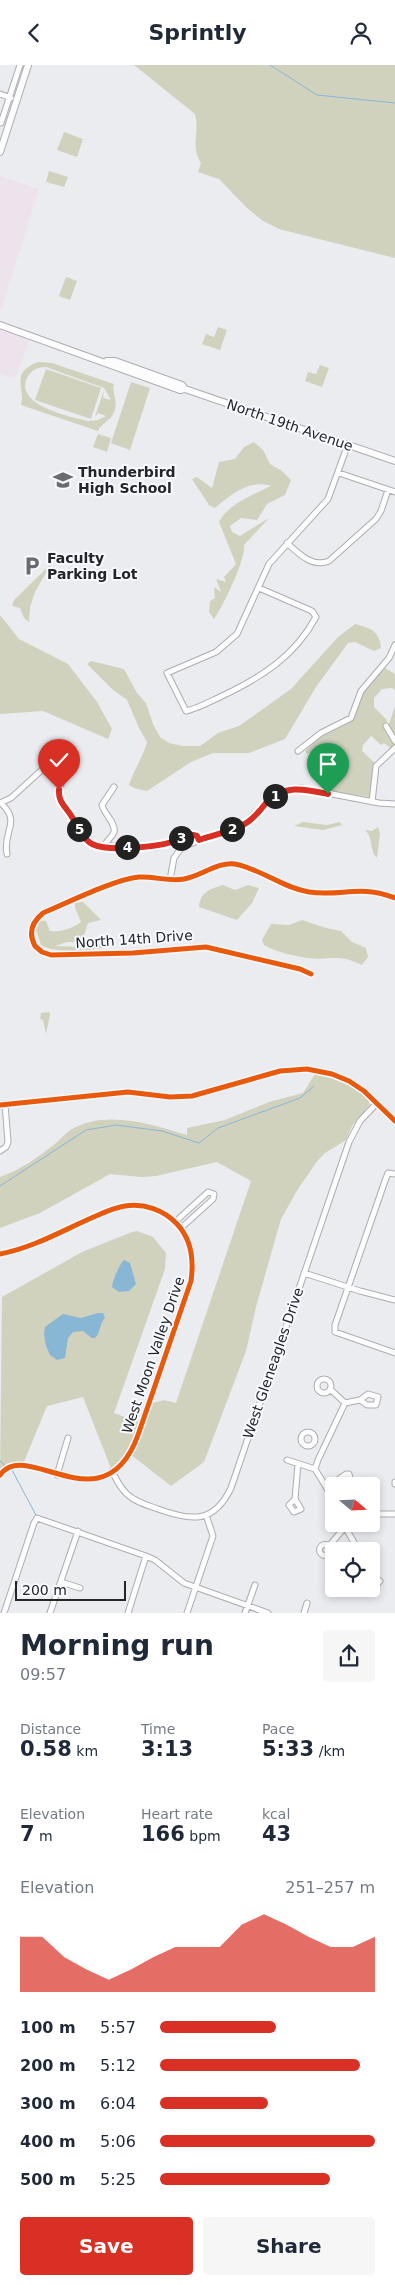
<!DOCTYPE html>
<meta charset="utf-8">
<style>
:root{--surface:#fff;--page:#f6f6f7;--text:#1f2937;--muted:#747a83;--accent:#d93025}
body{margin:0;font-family:"DejaVu Sans",sans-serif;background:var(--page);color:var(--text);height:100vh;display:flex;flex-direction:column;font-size:19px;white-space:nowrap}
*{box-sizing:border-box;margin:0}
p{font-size:16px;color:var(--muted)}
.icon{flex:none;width:28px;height:28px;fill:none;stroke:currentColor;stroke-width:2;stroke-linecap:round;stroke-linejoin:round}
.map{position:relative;height:1548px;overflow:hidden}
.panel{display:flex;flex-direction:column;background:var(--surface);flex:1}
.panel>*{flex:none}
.needle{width:32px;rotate:109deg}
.controls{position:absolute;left:325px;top:1412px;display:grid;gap:10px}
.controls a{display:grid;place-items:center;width:55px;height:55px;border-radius:5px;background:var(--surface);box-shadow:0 2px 8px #0003;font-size:25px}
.scale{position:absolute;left:15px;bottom:12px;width:111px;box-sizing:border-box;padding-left:5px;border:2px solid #242528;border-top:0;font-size:14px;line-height:18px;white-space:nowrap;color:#242528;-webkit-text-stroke:4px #f6f9ff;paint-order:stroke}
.pin{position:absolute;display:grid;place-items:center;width:42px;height:42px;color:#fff;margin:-51px -21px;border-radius:50% 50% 50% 0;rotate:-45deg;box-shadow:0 0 5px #0007}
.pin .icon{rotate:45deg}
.km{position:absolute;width:25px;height:25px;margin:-12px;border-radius:50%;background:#222;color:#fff;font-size:14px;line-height:25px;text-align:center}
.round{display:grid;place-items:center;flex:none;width:52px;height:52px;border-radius:5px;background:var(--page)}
.headline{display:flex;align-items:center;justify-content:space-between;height:85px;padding:0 20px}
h1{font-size:28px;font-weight:700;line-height:38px}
.stats{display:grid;grid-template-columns:repeat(3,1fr);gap:8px;height:85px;padding:5px 20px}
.stats div{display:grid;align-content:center}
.stats b{font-size:21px;font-weight:700}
.stats small{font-size:14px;font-weight:400}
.stats p{font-size:14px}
.chart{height:140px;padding:10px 20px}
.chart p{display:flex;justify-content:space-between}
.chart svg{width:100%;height:90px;margin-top:5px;fill:var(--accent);opacity:.7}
.button{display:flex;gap:10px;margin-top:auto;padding:10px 20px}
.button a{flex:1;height:58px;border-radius:5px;background:var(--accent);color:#fff;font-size:20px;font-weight:700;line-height:58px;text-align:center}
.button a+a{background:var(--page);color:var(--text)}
ul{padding:0 20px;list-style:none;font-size:16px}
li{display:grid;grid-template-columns:80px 60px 1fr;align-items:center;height:38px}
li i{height:12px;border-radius:6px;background:var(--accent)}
header{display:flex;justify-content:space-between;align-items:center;height:65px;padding:0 20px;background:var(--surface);font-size:22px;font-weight:700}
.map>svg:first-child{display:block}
.commercial{fill:#ede3ed}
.green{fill:#d0d2bd;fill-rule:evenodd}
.water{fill:#88b6d5}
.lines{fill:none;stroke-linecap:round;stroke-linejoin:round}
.stream{stroke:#88b6d5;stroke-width:1}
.minor-casing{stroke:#acadb1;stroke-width:7}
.major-casing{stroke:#acadb1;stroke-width:8}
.minor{stroke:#fcfcfd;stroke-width:5}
.major{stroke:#fcfcfd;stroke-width:6}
.cycleway-casing{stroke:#f6f9ff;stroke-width:8}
.cycleway{stroke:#e8590c;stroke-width:5}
.route-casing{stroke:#fff;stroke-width:10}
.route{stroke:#d93025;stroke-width:6}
.labels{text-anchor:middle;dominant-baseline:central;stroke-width:4;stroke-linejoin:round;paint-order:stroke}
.street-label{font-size:14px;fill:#242528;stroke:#f6f9ff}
.poi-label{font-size:14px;font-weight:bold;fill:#242528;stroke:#f6f9ff;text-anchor:start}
</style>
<header><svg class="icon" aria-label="back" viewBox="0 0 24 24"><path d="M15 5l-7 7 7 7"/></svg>Sprintly<svg class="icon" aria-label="person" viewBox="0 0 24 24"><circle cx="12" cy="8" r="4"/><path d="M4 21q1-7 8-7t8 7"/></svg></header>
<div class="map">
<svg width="395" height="1548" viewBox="0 0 395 1548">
<rect width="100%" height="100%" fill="#ebecf0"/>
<!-- commercial -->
<path class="commercial" d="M0,111L39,124L0,248Z
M0,260L31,271L15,314L0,309Z"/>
<!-- green -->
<path class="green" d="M134,0H395V193L279,164L263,156L247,143L219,114L198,107L201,98C190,80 200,68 195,49Z
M64,67L83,74L77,92L57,85Z
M49,106L68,112L64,122L46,117Z
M66,212L77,216L70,235L59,231Z
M218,262L227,265L220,285L202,279L206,269L214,272Z
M38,297L52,298L114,319C111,328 119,337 114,347C111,356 101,358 98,366L21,340C26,324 9,308 38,297ZM46,302L104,323L111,335L103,333L104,325L95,352L98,348L106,351L98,355L88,356C70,352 14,340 27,313C31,305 38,302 46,302Z
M320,300L329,303L322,322L305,316L308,307L316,309Z
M46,304L101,323L91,354L35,335Z
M131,317L150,323L130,385L111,378Z
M98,369L111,373L107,387L93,382Z
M254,377L263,385L270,399L282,406L291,415L285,430L267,439L257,455L241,453L230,461L232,467L240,471L269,453L244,480C246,494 223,541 214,554L209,547L210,536L215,533L214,522L221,527L216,514L226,517L224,512L236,499L219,457C228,439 254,429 271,421C250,414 231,429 215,443L209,440L192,414L197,412L212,423L219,397L235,394L244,382Z
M51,499L35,527L30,542L29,557L24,553L20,543L12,541L14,535Z
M0,550L19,574L68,599L97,637L112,664L108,674L43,646L0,649Z
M355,559C370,563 379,565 381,583L374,586L355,577L348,578L316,622L285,674L249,688H213L191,697L147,726L134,723L129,720C134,705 143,692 147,677L140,665L127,635L112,624L87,599L91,596L124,604L137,628L146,638L153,659L160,672L169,678L182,681H200L218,668L239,661L291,624L338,572Z
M385,603L395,609V625L392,623L382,624L374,633V642L387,655L385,662L395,677L394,680L390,683L384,678L381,680L371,671L363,680L362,686L376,699L370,732L328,726L335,703L327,689L315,686L307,689L305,686L319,673L343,661L352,655L356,650L361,632L370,618Z
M395,641V671L388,662Z
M303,757L327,760L340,757L342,760L323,765L294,761Z
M378,762L380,769L377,793C369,786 374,773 365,765L372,766Z
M223,820L235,825L248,820L259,823L252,838L237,855L199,842C200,827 210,824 223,820Z
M83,837L101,855L88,858L84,870L87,877H67L55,881L80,882L103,879L106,882C89,886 56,889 41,880L36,865L40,856H46L50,866C58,868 74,863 81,857L75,843V838Z
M302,855L326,863L341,866L352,877L366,883L368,892L362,900C337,888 331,896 308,893C294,891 276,887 264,880L262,875L271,859L289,860Z
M49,947L50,950L46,969L43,955L40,954L41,948Z
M315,1009C330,1012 367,1023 370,1040L352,1061L346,1075L325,1088L318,1095L298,1124L281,1154L256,1242L246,1286L204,1397L171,1421L130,1389L112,1406L83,1332L47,1341L23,1399L0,1410L2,1232L82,1187L132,1167L137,1166L153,1172L166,1188L165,1204L114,1348L142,1358L149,1337L153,1338L164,1335L176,1338L251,1116L217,1097L156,1111L141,1112L110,1109L40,1148L0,1163V1112C21,1105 38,1092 56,1078C61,1074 65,1069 70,1065C105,1044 151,1059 187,1070V1063L225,1055L269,1037L303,1028Z"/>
<!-- water -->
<path class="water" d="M124,1195L130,1198L136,1219L129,1226L119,1227L112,1222C112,1217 120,1198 124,1195Z
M98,1248H103L105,1253C99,1259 101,1267 95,1273H92L83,1266L73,1267L68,1273L65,1293L57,1295L50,1290L46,1281L44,1269L45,1262L63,1249L81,1253Z"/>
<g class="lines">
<!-- stream -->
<path class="stream" d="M270,0L317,30L395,38
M0,1121L86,1065L116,1060L162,1066L199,1078L218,1063L300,1033L314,1021
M0,1396L8,1403
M12,1405L37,1452"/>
<defs>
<path id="minor" d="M0,29L11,33
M1,58L20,0
M339,408L395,427
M287,478C298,488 312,503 329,496L376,454L381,446L388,425
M259,523L312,546L316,552C295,591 262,612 222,631C211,636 199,643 186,646L167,608L216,587L237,569L269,499L328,434L348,379
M386,661L395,676
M298,686L321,668L351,653L361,626L389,593L395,580
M372,737L376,701L395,683
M0,738L11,733L56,692L65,690L69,693C71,705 58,716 59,730C59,741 80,761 86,772
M1,738C22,758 2,766 7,789
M84,770L95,780L144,783L157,782L191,769L197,771L199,775
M105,781C106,775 112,773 114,767C116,758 104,749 102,740L114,722
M170,815L174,793L182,782L244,759L271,733L286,725L301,723L379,738L395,739
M311,909L300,904L206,882L133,888L51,890L42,887L35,881C28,868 32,857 43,848C67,838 115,814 139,812C154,811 169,817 184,814C202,811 216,797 235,799C261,804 283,823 309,827C341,832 360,819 395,833
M0,1040L128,1027L170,1032L192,1031L280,1006L307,1004L332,1009L349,1016L364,1026L395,1056
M0,1086L6,1082L8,1077L5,1039
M395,1109L388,1108L386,1113L335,1260V1267L395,1288
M175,1157L208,1127L214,1129L213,1134L181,1163
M0,1189C32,1183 60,1167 89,1154C101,1149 112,1143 125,1141C144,1138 164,1145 177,1159C192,1175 194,1195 191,1216L138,1370C104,1464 26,1372 0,1410
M304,1208L360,1226L395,1235
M317 1321a7 7 0 1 1 14 0a7 7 0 1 1-14 0Z
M330,1324L345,1338
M368,1329L378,1332L376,1340H367L360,1335Z
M301 1374a7 7 0 1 1 14 0a7 7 0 1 1-14 0Z
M287,1395L315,1404L334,1435
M315,1404L318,1395L345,1338L360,1335
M112,1406C116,1414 120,1423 127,1429C135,1437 147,1440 158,1444C191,1456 214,1459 231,1423L349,1077L360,1056L377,1038
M346,1409H349L351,1417L344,1421H338L339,1414Z
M57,1410L68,1373
M395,1417V1419
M295,1434L289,1440L294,1447L301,1444L295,1434L298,1399
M371,1449H395
M346,1459L345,1462L359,1486
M319.5 1485a5.5 5.5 0 1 1 11 0a5.5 5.5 0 1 1-11 0Z
M329,1481L345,1462
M371,1509L380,1516L375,1522L371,1520
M61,1517L80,1523
M4,1548L34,1458L37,1453L146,1491L155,1495L184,1518L268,1548
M50,1548L78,1466
M128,1548L146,1491
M187,1548L213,1471L206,1450
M245,1548L255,1520
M304,1548L307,1538"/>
<path id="major" d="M0,87L28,0
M0,260L180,325L185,324L395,396
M107,296H115L182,320L185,324"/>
</defs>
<!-- minor casing -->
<use href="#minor" class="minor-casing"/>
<!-- major casing -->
<use href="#major" class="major-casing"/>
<!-- minor -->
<use href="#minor" class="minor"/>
<!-- major -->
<use href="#major" class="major"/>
<defs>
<path id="cycleway" d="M311,909L300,904L206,882L133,888L51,890L42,887L35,881C28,868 32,857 43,848C67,838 115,814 139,812C154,811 169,817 184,814C202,811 216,797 235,799C261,804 283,823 309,827C341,832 360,819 395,833
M0,1040L128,1027L170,1032L192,1031L280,1006L307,1004L332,1009L349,1016L364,1026L395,1056
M0,1189C32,1183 60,1167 89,1154C101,1149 112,1143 125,1141C144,1138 164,1145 177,1159C192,1175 194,1195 191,1216L138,1370C104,1464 26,1372 0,1410"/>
</defs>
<!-- cycleway casing -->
<use href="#cycleway" class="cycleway-casing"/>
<!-- cycleway -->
<use href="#cycleway" class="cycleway"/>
</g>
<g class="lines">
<defs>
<path id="route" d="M59,725C58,737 66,742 72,752C77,761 83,774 92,779C108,787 156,782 172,777C180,774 189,767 197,771L199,775C213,770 230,767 243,760C252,755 260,746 266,738C285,719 304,724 328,729"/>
</defs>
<!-- route casing -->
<use href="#route" class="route-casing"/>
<!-- route -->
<use href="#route" class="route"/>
</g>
<!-- icons -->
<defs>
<symbol id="school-bare" viewBox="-9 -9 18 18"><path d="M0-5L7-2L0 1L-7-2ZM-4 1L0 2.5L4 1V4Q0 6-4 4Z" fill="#6a6b6e" stroke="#f6f9ff" stroke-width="2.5" paint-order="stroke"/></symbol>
<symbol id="parking-bare" viewBox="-9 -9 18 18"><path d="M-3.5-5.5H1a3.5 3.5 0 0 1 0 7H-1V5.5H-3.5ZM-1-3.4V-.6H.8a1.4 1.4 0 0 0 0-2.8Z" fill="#6a6b6e" stroke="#f6f9ff" stroke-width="2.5" paint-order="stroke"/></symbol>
</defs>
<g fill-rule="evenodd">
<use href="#school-bare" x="49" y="401" width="28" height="28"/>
<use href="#parking-bare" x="18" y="487" width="28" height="28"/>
</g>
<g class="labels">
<!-- street labels -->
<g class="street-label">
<text transform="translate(290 360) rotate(19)">North 19th Avenue</text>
<text transform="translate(134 874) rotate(-4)">North 14th Drive</text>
<text transform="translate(153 1290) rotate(-71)">West Moon Valley Drive</text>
<text transform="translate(273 1298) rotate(-71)">West Gleneagles Drive</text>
</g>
<!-- poi labels -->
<g class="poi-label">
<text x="78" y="407">Thunderbird<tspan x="78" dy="16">High School</tspan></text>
<text x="47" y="493">Faculty<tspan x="47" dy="16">Parking Lot</tspan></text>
</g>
</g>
</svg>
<div class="controls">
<a><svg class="needle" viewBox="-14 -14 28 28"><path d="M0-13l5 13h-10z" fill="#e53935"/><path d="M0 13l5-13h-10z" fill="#747a83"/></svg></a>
<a><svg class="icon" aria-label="locate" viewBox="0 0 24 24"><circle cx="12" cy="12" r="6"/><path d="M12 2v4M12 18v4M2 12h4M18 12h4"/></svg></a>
</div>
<div class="scale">200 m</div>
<div class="pin" style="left:328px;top:729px;background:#1e9e55"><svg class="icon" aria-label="arrive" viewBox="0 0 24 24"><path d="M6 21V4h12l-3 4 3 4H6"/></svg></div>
<div class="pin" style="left:59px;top:725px;background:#d93025"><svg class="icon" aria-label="check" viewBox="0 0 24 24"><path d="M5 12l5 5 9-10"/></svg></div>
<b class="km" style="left:275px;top:731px">1</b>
<b class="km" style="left:232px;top:764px">2</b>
<b class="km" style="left:181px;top:773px">3</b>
<b class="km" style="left:127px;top:782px">4</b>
<b class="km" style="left:79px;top:764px">5</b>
</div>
<section class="panel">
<div class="headline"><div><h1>Morning run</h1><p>09:57</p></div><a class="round"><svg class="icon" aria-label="share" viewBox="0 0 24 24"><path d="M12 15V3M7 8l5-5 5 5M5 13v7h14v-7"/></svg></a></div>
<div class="stats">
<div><p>Distance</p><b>0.58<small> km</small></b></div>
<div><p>Time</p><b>3:13</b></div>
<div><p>Pace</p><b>5:33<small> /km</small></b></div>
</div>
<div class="stats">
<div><p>Elevation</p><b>7<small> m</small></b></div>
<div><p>Heart rate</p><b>166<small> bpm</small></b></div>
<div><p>kcal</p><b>43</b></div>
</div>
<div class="chart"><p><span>Elevation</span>251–257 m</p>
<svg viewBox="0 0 160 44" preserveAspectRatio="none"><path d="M0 44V17L10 17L20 27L30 33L40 38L50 33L60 27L70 22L80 22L90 22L100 11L110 6L120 11L130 17L140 22L150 22L160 17V44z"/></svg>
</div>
<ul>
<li><b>100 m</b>5:57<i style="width:54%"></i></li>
<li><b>200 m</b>5:12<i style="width:93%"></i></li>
<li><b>300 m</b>6:04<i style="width:50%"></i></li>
<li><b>400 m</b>5:06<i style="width:100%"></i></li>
<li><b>500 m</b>5:25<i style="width:79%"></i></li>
</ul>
<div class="button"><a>Save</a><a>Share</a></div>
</section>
